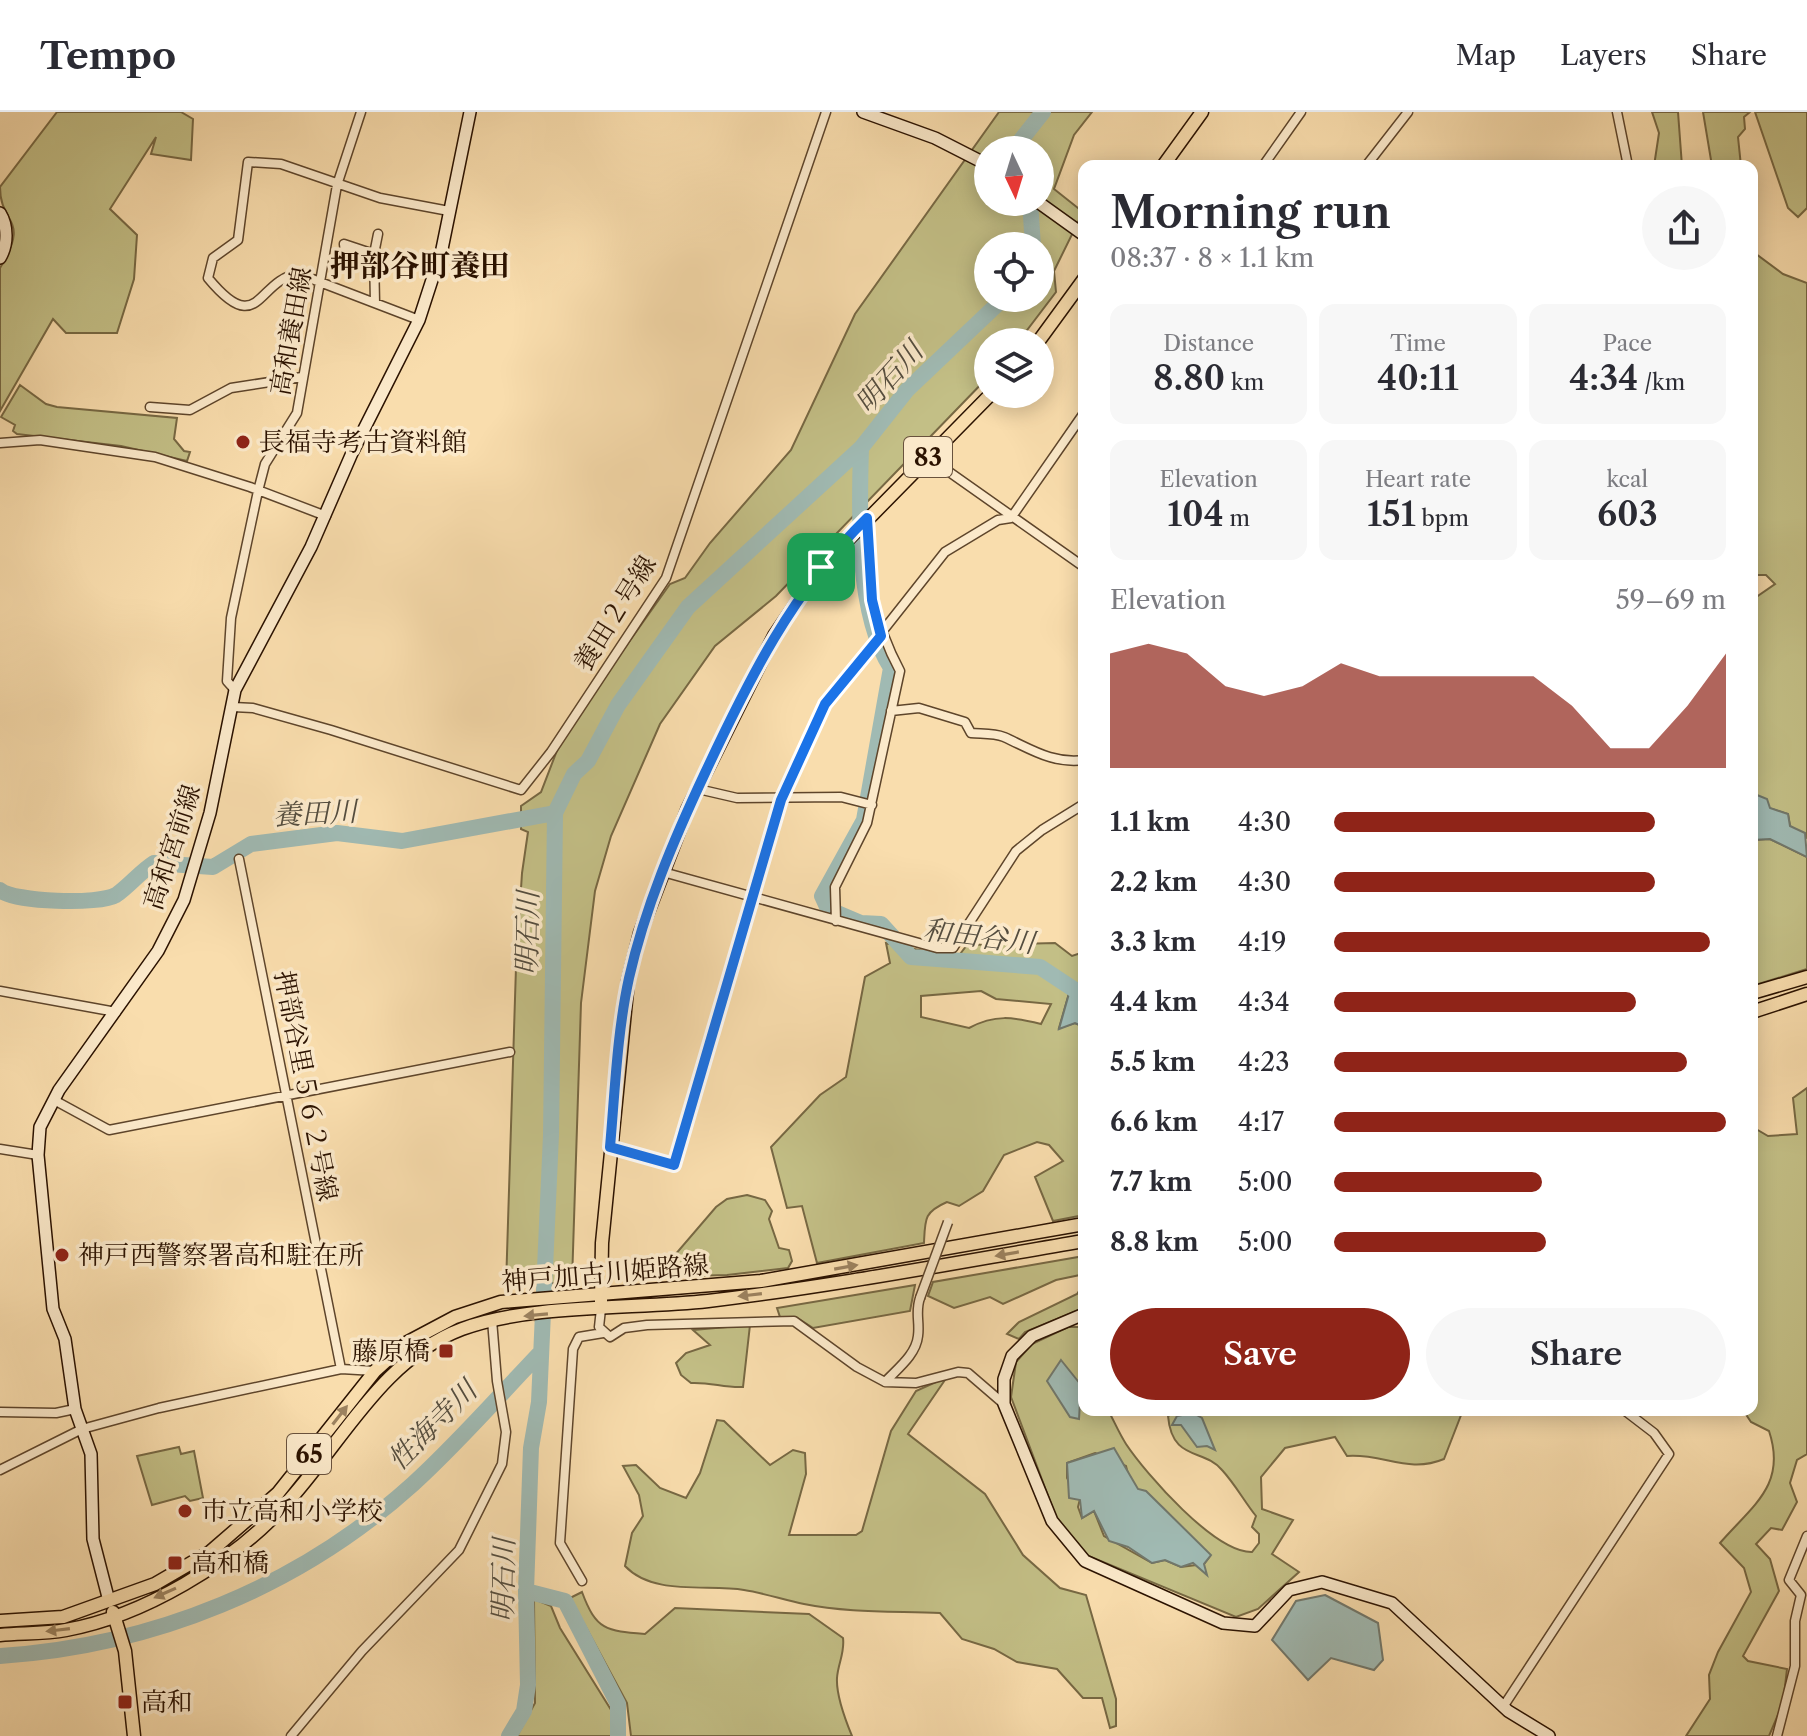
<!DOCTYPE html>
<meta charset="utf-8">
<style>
:root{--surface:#fff;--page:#f7f7f7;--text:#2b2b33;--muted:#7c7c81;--line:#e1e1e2;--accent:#8f2418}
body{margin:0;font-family:"Libre Caslon Text","Noto Serif JP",serif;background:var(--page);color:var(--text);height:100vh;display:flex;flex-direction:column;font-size:30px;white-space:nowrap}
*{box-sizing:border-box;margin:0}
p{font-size:26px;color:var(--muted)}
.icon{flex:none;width:44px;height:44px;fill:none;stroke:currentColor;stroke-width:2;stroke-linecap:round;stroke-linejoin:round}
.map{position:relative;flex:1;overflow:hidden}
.drawer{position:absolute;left:1078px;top:48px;width:680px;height:1256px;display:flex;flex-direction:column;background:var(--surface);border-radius:16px;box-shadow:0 4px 20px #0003}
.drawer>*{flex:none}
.needle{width:52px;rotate:176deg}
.fabs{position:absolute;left:974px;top:24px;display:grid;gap:16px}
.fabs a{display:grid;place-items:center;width:80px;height:80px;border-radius:50%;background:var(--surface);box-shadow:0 4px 20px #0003;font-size:40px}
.pin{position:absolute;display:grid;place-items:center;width:68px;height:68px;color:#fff;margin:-34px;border-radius:16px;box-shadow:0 4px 12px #0006}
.round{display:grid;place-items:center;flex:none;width:84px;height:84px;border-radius:42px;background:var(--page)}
.overview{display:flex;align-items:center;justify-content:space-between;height:136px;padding:0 32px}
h1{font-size:44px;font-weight:600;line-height:60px}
.metrics{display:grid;grid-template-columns:repeat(3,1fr);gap:12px;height:136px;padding:8px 32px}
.metrics div{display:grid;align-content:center;border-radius:16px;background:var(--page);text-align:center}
.metrics b{font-size:34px;font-weight:600}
.metrics small{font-size:22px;font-weight:400}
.metrics p{font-size:22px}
.chart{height:224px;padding:16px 32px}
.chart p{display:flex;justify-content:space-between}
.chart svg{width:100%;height:144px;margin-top:8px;fill:var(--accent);opacity:.7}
.button{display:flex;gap:16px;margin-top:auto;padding:16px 32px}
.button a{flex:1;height:92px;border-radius:48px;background:var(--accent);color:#fff;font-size:32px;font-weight:600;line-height:92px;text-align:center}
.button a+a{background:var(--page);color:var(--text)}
ul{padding:0 32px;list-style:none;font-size:26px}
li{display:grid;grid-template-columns:128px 96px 1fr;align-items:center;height:60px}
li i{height:20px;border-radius:10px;background:var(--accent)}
header{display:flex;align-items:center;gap:48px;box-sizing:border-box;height:112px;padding:0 40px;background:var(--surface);border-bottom:2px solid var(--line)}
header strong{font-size:38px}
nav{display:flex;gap:44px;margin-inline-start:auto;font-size:28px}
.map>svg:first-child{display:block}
.green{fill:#c3bf86;stroke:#776843;stroke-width:2;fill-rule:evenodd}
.water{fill:#a0bab3;stroke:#71776b;stroke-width:2}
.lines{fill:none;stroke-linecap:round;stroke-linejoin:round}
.river{stroke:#a0bab3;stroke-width:16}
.street-casing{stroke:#5e452b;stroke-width:11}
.secondary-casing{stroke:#2b1200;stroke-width:14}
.primary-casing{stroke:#2b1200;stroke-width:15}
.street{stroke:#fbe9ca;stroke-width:8}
.secondary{stroke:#fbe9ca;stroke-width:11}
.primary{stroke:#f9ddad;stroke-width:12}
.street-bridge-casing{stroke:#5e452b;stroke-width:11;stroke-linecap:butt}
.street-bridge{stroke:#fbe9ca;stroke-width:8}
.oneway{fill:#9c825f}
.route-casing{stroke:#fff;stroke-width:16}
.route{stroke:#1a73e8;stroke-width:10}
.poi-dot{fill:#8f2418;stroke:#fbe9ca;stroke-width:3}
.labels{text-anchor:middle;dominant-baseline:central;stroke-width:7;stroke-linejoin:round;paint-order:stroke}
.shield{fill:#fbe9ca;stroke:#69523d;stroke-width:2}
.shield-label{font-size:24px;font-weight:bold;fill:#2b1200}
.street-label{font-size:26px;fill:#2b1200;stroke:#fbe9ca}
.poi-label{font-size:26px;fill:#2b1200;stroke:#fbe9ca;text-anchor:start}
.water-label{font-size:28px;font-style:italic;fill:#544d3f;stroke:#fbe9ca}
.quarter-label{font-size:30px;font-weight:bold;fill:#2b1200;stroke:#fbe9ca}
</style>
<header>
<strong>Tempo</strong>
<nav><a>Map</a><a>Layers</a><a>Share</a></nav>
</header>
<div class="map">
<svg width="1807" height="1624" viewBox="0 0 1807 1624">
<rect width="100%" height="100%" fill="#f9ddad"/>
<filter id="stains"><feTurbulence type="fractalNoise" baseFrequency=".0025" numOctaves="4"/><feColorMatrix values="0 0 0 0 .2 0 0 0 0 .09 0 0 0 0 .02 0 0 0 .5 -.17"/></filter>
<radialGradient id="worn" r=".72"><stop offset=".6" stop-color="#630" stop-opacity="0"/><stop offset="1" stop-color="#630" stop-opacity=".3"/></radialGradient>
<!-- green -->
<path class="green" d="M57,0H181L193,7L191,48L151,42L156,25L110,97L137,123L134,167L117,221H66L53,207L0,299V156C31,105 0,114 0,75Z
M999,0H1039L1021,23L1035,20L1050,0H1092L1074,23L1054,77L1083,100L1054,159L1056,180L1018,230H988V265L776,484L715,534L660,612L611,724L595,779L581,891L572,1170L506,1174L516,855L522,761L528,720L521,717V694L541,680L563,623L670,472L685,466L710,431L791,338L855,202ZM988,38H1040V90H988ZM988,134H1040V186H988Z
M1652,0H1678L1682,54H1654L1659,21Z
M1703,0H1750L1744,5L1745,17L1738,25L1741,54H1712Z
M1755,0H1807V96L1798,105L1788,96Z
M1752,139L1783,162L1807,171V726L1790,714L1788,702L1752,691V488L1775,472L1766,463H1752Z
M20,273L46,292L57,295L177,306L174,327L184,339L190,340L187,349L121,334L17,322L13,319L15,313L1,305Z
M1770,727L1807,745V857L1752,874V728Z
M886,831L957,846L967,833L1055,831L1072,844L1084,840V873L1072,871L1059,916L1075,911L1084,915V1103L1053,1109L1035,1065L1063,1049L1049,1033L1037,1030L1004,1043L983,1079L959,1094L947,1090C924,1100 925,1107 924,1131L817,1151L802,1094L787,1096L771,1035L820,983L846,965L865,865L890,851ZM981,879L996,887L1051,892L1041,912C1013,905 995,902 969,916L921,905V884Z
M1807,976V1342L1797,1348L1790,1371L1797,1390L1782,1418L1771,1416L1756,1432L1770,1447L1779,1479L1743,1544L1748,1549L1787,1557L1783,1591L1769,1624H1686L1710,1587L1709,1563L1718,1540L1751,1480L1744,1456L1720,1431C1753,1393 1787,1373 1769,1319L1751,1310L1743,1298H1752V1111L1756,1092L1752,1023L1756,1017L1768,1024L1797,1022L1793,986Z
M747,1083L765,1088L772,1099L769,1107L779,1136L789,1138L792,1149L788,1156L727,1163L656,1165L716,1095L727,1087Z
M1084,1144V1196L1025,1220L1019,1227L1007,1222L1019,1210L1077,1182L1081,1176L1080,1163L1056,1168L1003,1192L990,1185L954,1196L928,1184L933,1170Z
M915,1173L910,1199L813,1216L796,1205H780L777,1196Z
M750,1213L743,1275C724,1276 711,1270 691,1271L681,1263L676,1251L686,1241L710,1233L693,1218Z
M1068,1215H1084V1298H1108C1114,1309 1119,1321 1126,1332C1146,1362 1215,1441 1252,1440L1259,1431V1422L1252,1415L1256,1404C1244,1389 1235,1372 1222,1358C1204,1336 1172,1350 1168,1304L1179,1298H1463L1444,1347C1408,1362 1383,1341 1347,1344L1335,1325L1285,1336L1261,1365L1262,1397L1293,1408L1272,1442L1299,1460L1258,1497L1236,1505L1086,1443L1056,1405L1011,1285L1016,1250L1032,1232ZM1095,1341L1126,1354L1129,1366L1137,1377L1162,1395L1210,1444L1204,1452L1181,1455L1165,1448L1152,1451L1104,1424L1094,1399L1082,1406L1078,1395L1080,1387L1067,1366V1351Z
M947,1265L908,1322L985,1382L1023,1443L1060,1476L1086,1483L1116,1587V1614L1110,1616L1102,1586H1083L1057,1557L1017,1550L994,1537L962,1527L940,1501C895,1499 848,1501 804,1492C784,1488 764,1481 744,1478C707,1472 653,1484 625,1454L632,1421L643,1404L639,1383L623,1354L636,1353L660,1376L686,1386L700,1361L717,1308L724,1309L770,1353L793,1338L805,1341L806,1362L789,1423H856L862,1419L891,1319L916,1279Z
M179,1335L181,1342L194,1339L203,1386L190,1389L185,1384L152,1393L137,1344Z
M582,1480C596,1518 606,1519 645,1522L675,1496L809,1502L843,1526C845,1541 838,1551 837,1566C836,1584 845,1607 852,1624H631L627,1591L570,1486Z
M534,1487L551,1494L560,1516L613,1601V1624H517L535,1591Z"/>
<!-- water -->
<path class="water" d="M1757,683L1767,687L1770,696L1788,702L1790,714L1805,721L1807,745L1770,727L1752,728V691Z
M1072,871L1084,873V915L1075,911L1059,917Z
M1061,1248L1081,1273L1079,1307L1070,1305L1047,1269Z
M1193,1301L1202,1306L1215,1338L1207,1334L1197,1335L1181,1313H1172L1177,1304Z
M1114,1336L1138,1377L1146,1379L1211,1443L1204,1452L1207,1463L1193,1451L1181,1455L1165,1448L1152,1451L1128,1435L1109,1429L1094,1399L1082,1406L1080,1388L1069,1386L1067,1351Z
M1325,1483L1378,1511L1383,1548L1374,1558L1331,1546L1308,1568L1272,1528L1296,1489Z"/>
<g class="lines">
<!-- river -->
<path class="river" d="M1013,38L1043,0
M1030,90L1033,134
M861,336C859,401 856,501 891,556L864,708L822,784L828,797L861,811L881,812L911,845L1040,855L1084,884
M0,778C14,790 99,793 116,783C129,774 140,760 154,751L213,755L251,732L337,721L402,729L555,701
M526,1479L565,1489L618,1592V1624
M0,1544C153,1534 299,1475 413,1372C458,1331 498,1285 540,1241
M509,1624L524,1599L528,1573L526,1479L531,1336L539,1290L551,1023L555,701L574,662L588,649L618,593L688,495L861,336L907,278L1004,186"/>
<defs>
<path id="street" d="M1617,0L1628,54
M1263,54L1301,0
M1366,54L1408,0
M345,140L344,132L374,142L378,122
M374,142L375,191
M419,208L299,162C257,166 260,229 208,166L213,146L238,128L248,50L281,52L380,86L449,99
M150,295L190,298L231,276L302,265
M0,331L40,328L155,345L250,375L326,404
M928,345L1084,455
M235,578L227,569L231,506L258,379L265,352L297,301L337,73L361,0
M233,595L253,596L331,618L521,678L551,640L666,466L826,0
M891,599L919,596L965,610L971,621C981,622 994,621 1004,625C1031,637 1052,652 1084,648
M698,677L737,686L841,685L872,693
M239,747L341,1257
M663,760L937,836H953L1016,739L1042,718L1084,692
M836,809L835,775L867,711L900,559C874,511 866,463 867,408
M0,879L116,900
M54,988L109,1018L510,940
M610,1035L674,1053L781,688L825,592L945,440L998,408L1011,406L1084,301
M0,1037L38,1043
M601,1197L599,1215L610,1225L624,1216L647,1213L794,1209L857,1255L885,1270L916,1271L958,1260L968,1261L1004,1292
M885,1270C897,1257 916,1243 918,1224C920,1210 915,1200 920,1186
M0,1300L56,1301L75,1297
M0,1358L82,1317L159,1296L341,1257L375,1259
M582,1469L560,1431L573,1237L579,1225L603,1221
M1503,1595L1669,1342L1654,1321L1624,1298
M291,1624L362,1539L459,1438L502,1352L506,1320L497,1269L492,1208
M1777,1624L1795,1554V1509L1801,1483L1789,1468L1807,1424"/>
<path id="secondary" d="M863,0L935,26L988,53
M1038,90L1084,123
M0,101C8,114 8,133 0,146
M1084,1202L1032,1224L1012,1244L1004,1267V1292L1052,1409L1085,1449L1223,1511L1255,1514L1289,1478L1322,1470L1392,1491L1508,1599L1549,1624
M109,1489L93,1427L91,1342L75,1297L65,1227L53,1197L38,1043L40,1015L59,978L158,839L184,788L210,701L235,578L311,435L352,341L419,208L442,137L470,0"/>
<path id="primary" d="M1163,54L1202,0
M1038,230L1084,167
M1752,881L1807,865
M1752,900L1807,882
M601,1190L602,1131L628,869L640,821L688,696L774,524L821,455L991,282
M113,1500L125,1539L134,1624
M0,1509L63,1505L155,1472L210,1440L278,1381L375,1259L406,1231L455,1205L501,1190L761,1169L1084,1112
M0,1523C22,1521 45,1522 66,1518C143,1504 232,1451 284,1394C341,1333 380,1248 462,1217C528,1192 635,1197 708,1189C834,1174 959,1150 1084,1129"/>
</defs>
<!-- street casing -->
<use href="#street" class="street-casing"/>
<!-- secondary casing -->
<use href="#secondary" class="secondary-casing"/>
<!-- primary casing -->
<use href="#primary" class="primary-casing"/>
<!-- street -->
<use href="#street" class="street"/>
<!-- secondary -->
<use href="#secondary" class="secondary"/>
<!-- primary -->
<use href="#primary" class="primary"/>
<defs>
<path id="street-bridge" d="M920,1186L948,1110"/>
</defs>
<!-- street-bridge casing -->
<use href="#street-bridge" class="street-bridge-casing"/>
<!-- street-bridge -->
<use href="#street-bridge" class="street-bridge"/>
</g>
<!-- one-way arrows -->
<defs><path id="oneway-solid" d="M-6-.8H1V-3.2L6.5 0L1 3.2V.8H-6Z" transform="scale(2)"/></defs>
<g class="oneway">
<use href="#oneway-solid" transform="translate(1007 1142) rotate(170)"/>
<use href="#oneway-solid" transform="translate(846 1155) rotate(-10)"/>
<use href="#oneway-solid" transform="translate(750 1183) rotate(173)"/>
<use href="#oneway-solid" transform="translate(536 1203) rotate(175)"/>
<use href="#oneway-solid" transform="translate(340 1303) rotate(-52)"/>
<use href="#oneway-solid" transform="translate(165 1481) rotate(156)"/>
<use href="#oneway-solid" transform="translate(58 1518) rotate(173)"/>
</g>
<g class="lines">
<defs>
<path id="route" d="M867,406L872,488L881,524L825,592L781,688L674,1053L610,1035C615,979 617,921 629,866C645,795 674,727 705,661C748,569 793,478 867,406Z"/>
</defs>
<!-- route casing -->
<use href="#route" class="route-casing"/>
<!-- route -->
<use href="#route" class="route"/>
</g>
<!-- markers -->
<g class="poi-dot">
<circle cx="243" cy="330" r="8"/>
<circle cx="62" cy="1143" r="8"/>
<rect x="438" y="1231" width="16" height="16" rx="4"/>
<circle cx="185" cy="1399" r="8"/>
<rect x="167" y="1443" width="16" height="16" rx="4"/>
<rect x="117" y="1582" width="16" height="16" rx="4"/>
</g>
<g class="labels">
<!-- shield labels -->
<g class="shield">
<rect x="904" y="325" width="48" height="40" rx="6"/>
<rect x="287" y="1322" width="44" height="40" rx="6"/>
</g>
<g class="shield-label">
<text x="928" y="345">83</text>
<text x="309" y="1342">65</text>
</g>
<!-- street labels -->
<g class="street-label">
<text transform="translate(291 219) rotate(-80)">高和養田線</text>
<text transform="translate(615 501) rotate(-58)">養田２号線</text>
<text transform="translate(172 735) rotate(-72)">高和宮前線</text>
<text transform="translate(306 974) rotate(79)">押部谷里５６２号線</text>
<text transform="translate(605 1161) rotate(-5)">神戸加古川姫路線</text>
</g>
<!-- poi labels -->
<g class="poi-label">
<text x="259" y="330">長福寺考古資料館</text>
<text x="78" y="1143">神戸西警察署高和駐在所</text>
<text x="430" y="1239" text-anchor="end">藤原橋</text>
<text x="201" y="1399">市立高和小学校</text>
<text x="191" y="1451">高和橋</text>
<text x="141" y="1590">高和</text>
</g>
<!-- water labels -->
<g class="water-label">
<text transform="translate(889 265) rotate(-48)">明石川</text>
<text transform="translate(315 701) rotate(-3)">養田川</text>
<text transform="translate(527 821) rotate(-89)">明石川</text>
<text transform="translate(979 824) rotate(7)">和田谷川</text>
<text transform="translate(432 1313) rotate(-45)">性海寺川</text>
<text transform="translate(503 1468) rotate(-89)">明石川</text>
</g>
<!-- quarter labels -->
<g class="quarter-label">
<text x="420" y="153">押部谷町養田</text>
</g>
</g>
<rect width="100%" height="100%" filter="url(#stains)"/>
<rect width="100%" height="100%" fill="url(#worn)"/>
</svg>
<div class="fabs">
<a><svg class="needle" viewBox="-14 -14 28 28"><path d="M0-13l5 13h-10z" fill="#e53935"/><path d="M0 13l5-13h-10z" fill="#7c7c81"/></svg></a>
<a><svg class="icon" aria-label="locate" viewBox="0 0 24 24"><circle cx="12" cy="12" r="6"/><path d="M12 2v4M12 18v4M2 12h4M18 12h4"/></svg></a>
<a><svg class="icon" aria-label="layers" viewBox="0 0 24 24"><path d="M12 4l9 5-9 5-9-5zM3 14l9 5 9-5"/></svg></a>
</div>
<div class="pin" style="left:821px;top:455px;background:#1e9e55"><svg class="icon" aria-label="arrive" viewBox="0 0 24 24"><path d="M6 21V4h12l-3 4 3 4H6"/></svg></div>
<section class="drawer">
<div class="overview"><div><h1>Morning run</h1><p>08:37 · 8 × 1.1 km</p></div><a class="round"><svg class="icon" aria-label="share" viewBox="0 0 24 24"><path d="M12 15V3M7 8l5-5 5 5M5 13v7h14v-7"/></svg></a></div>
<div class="metrics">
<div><p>Distance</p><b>8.80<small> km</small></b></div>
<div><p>Time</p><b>40:11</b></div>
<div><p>Pace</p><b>4:34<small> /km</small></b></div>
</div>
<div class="metrics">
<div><p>Elevation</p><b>104<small> m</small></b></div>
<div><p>Heart rate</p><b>151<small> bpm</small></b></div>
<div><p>kcal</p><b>603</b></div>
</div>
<div class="chart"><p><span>Elevation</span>59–69 m</p>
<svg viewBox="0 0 160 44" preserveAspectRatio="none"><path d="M0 44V9L10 6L20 9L30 19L40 22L50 19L60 12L70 16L80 16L90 16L100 16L110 16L120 25L130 38L140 38L150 25L160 9V44z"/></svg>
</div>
<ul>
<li><b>1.1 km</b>4:30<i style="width:82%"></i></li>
<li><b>2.2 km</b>4:30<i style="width:82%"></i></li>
<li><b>3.3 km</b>4:19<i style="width:96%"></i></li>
<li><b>4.4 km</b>4:34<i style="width:77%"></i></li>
<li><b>5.5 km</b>4:23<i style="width:90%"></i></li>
<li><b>6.6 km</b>4:17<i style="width:100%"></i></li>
<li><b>7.7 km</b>5:00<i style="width:53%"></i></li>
<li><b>8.8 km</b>5:00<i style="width:54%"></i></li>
</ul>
<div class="button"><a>Save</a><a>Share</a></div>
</section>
</div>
